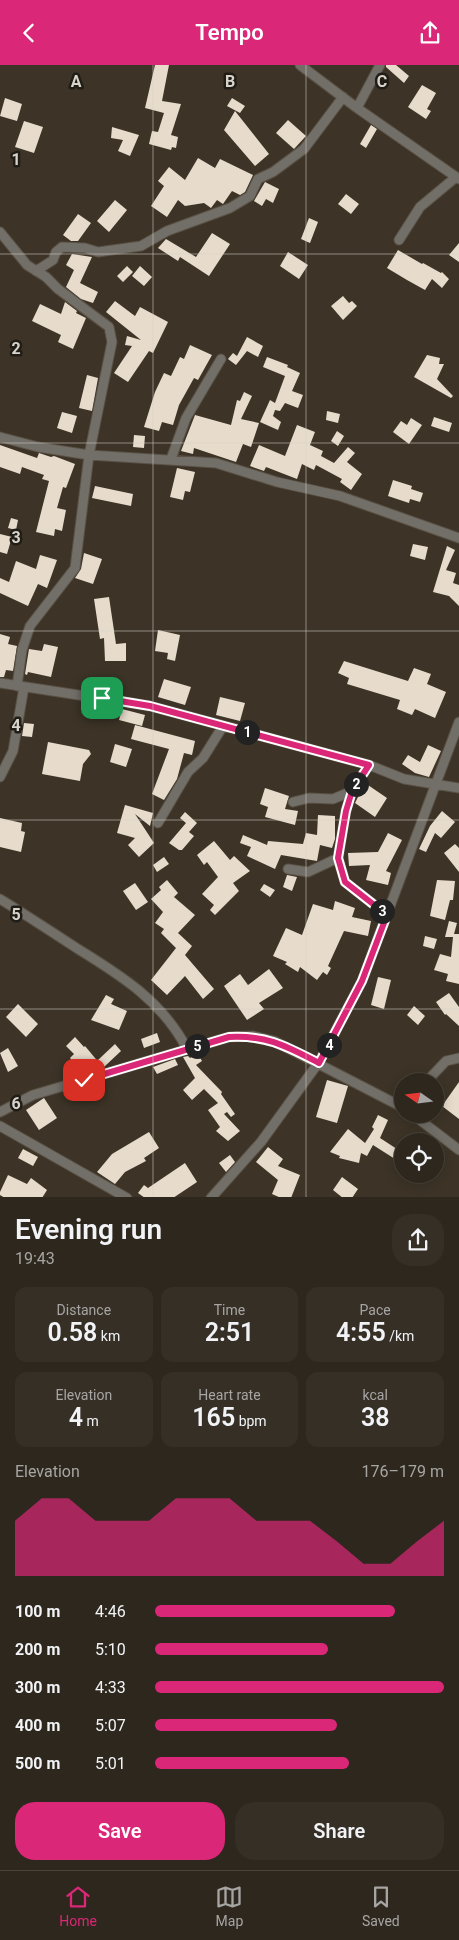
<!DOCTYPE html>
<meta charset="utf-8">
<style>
:root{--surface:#2e271d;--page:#362f26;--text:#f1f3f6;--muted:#a7a5a4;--line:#49443b;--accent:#db2777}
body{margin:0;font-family:Roboto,sans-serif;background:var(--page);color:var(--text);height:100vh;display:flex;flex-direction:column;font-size:19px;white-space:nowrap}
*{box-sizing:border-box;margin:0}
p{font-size:16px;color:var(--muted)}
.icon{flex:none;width:28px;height:28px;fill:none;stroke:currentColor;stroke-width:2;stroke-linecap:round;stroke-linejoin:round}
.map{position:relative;height:1132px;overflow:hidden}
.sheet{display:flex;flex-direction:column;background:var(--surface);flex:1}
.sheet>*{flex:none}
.needle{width:32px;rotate:284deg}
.controls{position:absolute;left:394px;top:1008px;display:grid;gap:10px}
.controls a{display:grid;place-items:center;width:50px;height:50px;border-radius:50%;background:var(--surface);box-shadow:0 2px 12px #0003,0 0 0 1px var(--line);font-size:25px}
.pin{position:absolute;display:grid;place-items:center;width:42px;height:42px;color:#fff;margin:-21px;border-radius:10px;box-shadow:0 2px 8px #0006}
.km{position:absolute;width:25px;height:25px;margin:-12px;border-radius:50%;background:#222;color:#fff;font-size:14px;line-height:25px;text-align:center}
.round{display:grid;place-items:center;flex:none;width:52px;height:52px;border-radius:20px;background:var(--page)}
.head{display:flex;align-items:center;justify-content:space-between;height:85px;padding:0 15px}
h1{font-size:28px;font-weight:600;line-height:38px}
.figures{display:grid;grid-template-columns:repeat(3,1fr);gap:8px;height:85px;padding:5px 15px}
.figures div{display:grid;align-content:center;border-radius:12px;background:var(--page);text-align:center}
.figures b{font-size:25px;font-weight:600}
.figures small{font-size:14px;font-weight:400}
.figures p{font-size:14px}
.chart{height:140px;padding:10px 15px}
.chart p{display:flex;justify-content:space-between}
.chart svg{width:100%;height:90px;margin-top:5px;fill:var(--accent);opacity:.7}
.cta{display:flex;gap:10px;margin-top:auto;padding:10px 15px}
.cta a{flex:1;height:58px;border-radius:20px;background:var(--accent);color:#fff;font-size:20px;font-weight:600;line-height:58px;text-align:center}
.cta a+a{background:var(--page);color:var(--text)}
ul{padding:0 15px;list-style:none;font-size:16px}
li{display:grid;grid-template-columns:80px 60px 1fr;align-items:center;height:38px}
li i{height:12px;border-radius:6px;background:var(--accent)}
header{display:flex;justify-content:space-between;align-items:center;height:65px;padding:0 15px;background:var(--accent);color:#fff;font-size:22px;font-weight:600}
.tab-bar{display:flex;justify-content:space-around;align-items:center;height:70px;border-top:1px solid var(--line);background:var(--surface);font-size:14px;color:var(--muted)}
.tab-bar a{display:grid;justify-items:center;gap:2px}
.tab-bar .current{color:var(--accent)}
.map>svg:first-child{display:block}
.building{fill:#e7dccc}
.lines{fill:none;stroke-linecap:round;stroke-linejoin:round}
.street-casing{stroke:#595145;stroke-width:11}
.street{stroke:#726e68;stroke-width:9}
.route-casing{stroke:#fff;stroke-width:10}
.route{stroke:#db2777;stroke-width:6}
.grid{fill:none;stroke:#d8d3cb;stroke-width:1;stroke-opacity:0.55}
.grid-label{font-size:16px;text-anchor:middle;font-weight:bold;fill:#d8d3cb;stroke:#201d17;stroke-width:5;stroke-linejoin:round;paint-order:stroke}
</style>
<header><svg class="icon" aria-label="back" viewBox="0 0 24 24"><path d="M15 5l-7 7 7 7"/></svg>Tempo<svg class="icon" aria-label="share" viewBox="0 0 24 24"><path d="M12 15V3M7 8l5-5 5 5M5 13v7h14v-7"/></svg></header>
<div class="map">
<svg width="459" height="1133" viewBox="0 0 459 1133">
<rect width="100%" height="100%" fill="#3d3427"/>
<!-- building -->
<path class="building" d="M155,0H169L162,36L181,39L171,70L178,72L176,83L172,82L171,85L149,79L152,66L158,67L164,48L145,43Z
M386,0H396L409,11L404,18L386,2Z
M422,20L436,28L427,44L431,46L426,54L408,42Z
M5,33L22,39L17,56L0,51Z
M232,33L245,41L240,48L227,41Z
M235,46L269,89L255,101L224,65Z
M288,55L306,71L294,84L276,68Z
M24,56L43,62L34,88L15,82Z
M371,60L377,64L366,83L360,79Z
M112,62L139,70L130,91L118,86L123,75L111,73Z
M198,93L215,103L220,94L253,110L245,127L240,130L232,126L223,139L217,135L211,143L204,138L185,141L178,135L167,152L151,141L164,121L158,116L169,102L185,115Z
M265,117L279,124L273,138L266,134L262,141L254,136Z
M346,129L359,139L351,149L338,139Z
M115,135L127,145L109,167L97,156Z
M78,149L91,158L78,176H71L63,170Z
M309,153L318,157L310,178L301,174Z
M212,168L230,179L209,211L180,192L178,196L158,183L166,174L196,192Z
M459,178V197L449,190Z
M398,185L422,199L423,198L441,208L442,207L449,214L442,223L432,214L425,225L407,215L387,203Z
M288,187L308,200L299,214L280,201Z
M72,189L92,192L80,218L98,227L93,238L81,234L66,222L74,205L66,200Z
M127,201L133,207L123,217L117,211Z
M140,201L152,212L144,221L132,211Z
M343,231L349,238L352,236L357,241L343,255L331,241Z
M115,236L135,251L140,242L168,257L153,288L149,286L128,317L114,308L132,281L125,280L127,271L141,275L106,247Z
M65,237L77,246L76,248L86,253L73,284L58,277L61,270L32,256L40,239L61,249Z
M247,272L263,281L258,292L247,286L236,300L228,294L233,288L237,291Z
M190,280L212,290L198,315L194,313L179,340L173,360L162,357L159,366L144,362L155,327L164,308L171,311L180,292L184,294Z
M427,290L440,293L439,299H444L437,314L453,331L451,333L414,312Z
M267,292L288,300L287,302L300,308L292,326L303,330L298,343L285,338L280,346L275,345L273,351L281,357L278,365L260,357L270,335L275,338L285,311L263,302Z
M87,310L98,313L92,346L79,343Z
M244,327L252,331L241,354L259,358L251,382L243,379L236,397L194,383L193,389L181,386L195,350L231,360L237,335L240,336Z
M327,346L340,349L338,358L326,355Z
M62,347L77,351L72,368L57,363Z
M434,352L452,358L449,367L431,361Z
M411,353L422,360L409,379L393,367L401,356L407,360Z
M297,360L315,367L310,380L323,386L321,391L334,398L348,382L355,388L347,397L362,409L351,425L340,417L342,414L316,400L314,405L302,399L297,414L266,402L264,406L250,401L259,380L285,391Z
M337,366L344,371L338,381L331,376Z
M134,370L145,371L144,383L133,382Z
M0,380L37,393L39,388L51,392L54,391L75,399L66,423L63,422L57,443L66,445L62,466L55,464L54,471L36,467L49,416L42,414L44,410L22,402L20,409L0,402Z
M177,403L195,407L190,427L185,426L183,435L170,432Z
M393,415L412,421L411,424L423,428L420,437L410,434L409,438L388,431Z
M95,421L133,429L131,441L92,433Z
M11,453L18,455L16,465L8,463Z
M0,469L12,472L7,489L0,487Z
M413,479L428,482L425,495L410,491Z
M447,481L455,485L446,505L456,508L453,518L459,520V541L449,531L433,527Z
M84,488L102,494L93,519L75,513L81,504Z
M40,490L57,495L47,523L38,519L28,541L0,528V513L9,517L16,496L36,504Z
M109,532L116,579L126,578V596H105L104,573L100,574L94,534Z
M158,565L180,570L175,596L167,594L168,588L155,586Z
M0,569L10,572L8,579L17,581L13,606L6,605L4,612H0Z
M44,579L58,582L51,612L28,607L27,610L25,609L29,584L42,586Z
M344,596L408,616L414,603L431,609L427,619L446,627L435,653L415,644L412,650L397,644L400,635L347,619L349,613L338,608Z
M164,614L191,622L185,640L158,632Z
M220,632L245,638L240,656L216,650Z
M122,644L145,650L142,661L119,655Z
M24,658L34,659L32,672L22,671Z
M135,660L195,676L192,690L184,688L177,714L164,735L152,729L169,684L131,674Z
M48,677L89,685L91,689L83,699L80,716L42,709Z
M115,679L132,684L126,702L110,697Z
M428,680L441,686L429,712L415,708L402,699L408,690L420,697Z
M365,718L387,733L375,752L355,738Z
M265,723L289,731L285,744L298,746L295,760L265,752L268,742L260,739Z
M125,740L153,748L150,761L135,749L154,778L139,792L128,780L135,773L117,768Z
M442,746L455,757L441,773L435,768L426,787L419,784L430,761Z
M185,747L197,758L189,767L194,771L182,785H179L169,778L186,758L180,753Z
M318,750L335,751V774L332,783L320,780L317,796L281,790L275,804L247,791L251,782L240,778L243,770L267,780L268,776L303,779L306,768L317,770Z
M0,753L22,758L21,766L25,767L21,787L0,782Z
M388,768L402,775L386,806L391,808L388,820L366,815L370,800L349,801L348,788L378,787Z
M214,776L230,795L234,791L250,806L233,818L239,826L215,850L210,845L214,840L202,829L218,812L207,797L204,800L197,790Z
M455,779L459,783V807L444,788Z
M164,792L169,799L157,807L153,800Z
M287,810L297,812L292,826L283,822Z
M167,815L178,828L174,832L195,850L178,868L192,881L185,890L214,924L203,934L185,911L167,930L151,915L176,883L161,868L164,864L155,858L163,847L151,834L161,825L159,822Z
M437,815L455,816L453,835H450L445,855L430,851Z
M135,818L148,837L136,845L123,826Z
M264,819L275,825L270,832L260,825Z
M335,836L355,843L352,852L371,856L368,871L344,866L328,901L331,903L327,910L323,907L317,915L300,902L298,907L285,899L287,897L273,891L286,863L302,870L313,839L333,845Z
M449,856L457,858L454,869H459V919L446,916L448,909L434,905L440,889L451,892L453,872H445Z
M425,871L437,874L434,884L423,881Z
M269,904L283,923L259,938L264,944L247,955L224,921L240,909L248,920Z
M378,912L391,915L384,944L371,940Z
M449,928L459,942V961L446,949L445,950L436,937Z
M106,930L114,934L111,939L127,946L119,965L91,955Z
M18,939L38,959L26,972L6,952Z
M414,941L425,951L418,960L407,950Z
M157,968L160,977L144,983L141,974Z
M75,972L84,982L85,981L100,999L72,1012L69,1004L76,1001L70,993L74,989L66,981Z
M115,979L121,986L104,1002L98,995Z
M8,983L18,1001L8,1007L0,988Z
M198,989L202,996L196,1000L222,1027L221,1029L235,1049L231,1052L227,1047L224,1049L240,1066L228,1076L216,1066L220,1062L208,1045L218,1038L204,1024L192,1035L183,1025L195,1013L183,992L188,991L190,993Z
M175,994L178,1000L157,1009L153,1002Z
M327,1015L348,1021L337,1058L316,1052Z
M459,1017V1054L442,1041Z
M44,1033L57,1053L39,1065L26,1045Z
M378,1050L388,1055L380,1073L400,1086L395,1094L373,1080L367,1091L361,1088L359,1098L339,1093L340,1091L330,1087L348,1064L365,1078L374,1064L372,1062Z
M149,1067L159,1083L144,1093L146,1096L125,1107L115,1119L97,1107L112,1089Z
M268,1082L283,1094L278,1101L300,1110L291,1133H281L272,1129L278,1115L256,1097Z
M23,1084L38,1092L33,1101L18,1093Z
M230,1090L235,1097L226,1107L219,1098Z
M185,1098L197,1117L173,1133H145L138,1128L144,1120L148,1123Z
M8,1110L27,1119L31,1113L47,1125L42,1133H5L0,1130V1127Z
M342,1112L358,1124L352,1133H343L333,1125Z"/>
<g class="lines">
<defs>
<path id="street" d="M300,0L357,43L459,114
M357,43L380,0
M0,167L27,200L46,212L58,224L109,262L112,277L89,390L75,503L30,561L22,585L17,621
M399,175L420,142L456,112
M36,206L53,195L56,187L62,182L85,183L98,187L141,181L167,166L230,143L250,131L258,114L273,107L304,84L343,32
M0,372L38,382L89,390L216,398L277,417L340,431L459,473
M171,394L186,353L221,294
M0,618L150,641L369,700L404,714L459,723
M369,700L352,726L346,745L338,793L345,817L387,850
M0,712L13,686L24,622
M293,737L309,733L333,734L352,726
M158,758L188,707L203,693L223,661
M288,804L308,807L338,793
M0,834C26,850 52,867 78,884C122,911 163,937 187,984
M427,1016L446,996L459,993
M0,1047L33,1030L229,972L253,971L274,976L402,1042
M412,1049L459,1085
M0,1061L127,1133
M211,1133L261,1077L319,997L362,916L459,657"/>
</defs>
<!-- street casing -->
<use href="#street" class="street-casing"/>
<!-- street -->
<use href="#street" class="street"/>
</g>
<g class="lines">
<defs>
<path id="route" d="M84,1015L229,972C267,970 286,981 319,998L362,916L387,850L345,817L338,793L346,746L352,726L369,700L150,641L102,633"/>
</defs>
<!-- route casing -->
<use href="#route" class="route-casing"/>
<!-- route -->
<use href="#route" class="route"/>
</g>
<!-- grid -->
<path class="grid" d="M153,0V1133M306,0V1133M0,189H459M0,378H459M0,566H459M0,755H459M0,944H459"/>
<g class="grid-label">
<text x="76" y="22">A</text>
<text x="230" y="22">B</text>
<text x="382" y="22">C</text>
<text x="16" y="100">1</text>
<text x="16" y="289">2</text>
<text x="16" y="478">3</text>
<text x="16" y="666">4</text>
<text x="16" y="855">5</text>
<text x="16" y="1044">6</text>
</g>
</svg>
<div class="controls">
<a><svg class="needle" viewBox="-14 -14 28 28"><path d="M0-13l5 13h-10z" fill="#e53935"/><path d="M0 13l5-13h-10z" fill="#a7a5a4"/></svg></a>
<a><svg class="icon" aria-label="locate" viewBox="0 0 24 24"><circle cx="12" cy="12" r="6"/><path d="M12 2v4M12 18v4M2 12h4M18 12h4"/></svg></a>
</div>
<div class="pin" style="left:102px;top:633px;background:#1e9e55"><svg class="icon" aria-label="arrive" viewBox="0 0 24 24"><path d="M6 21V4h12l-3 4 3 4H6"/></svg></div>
<div class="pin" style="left:84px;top:1015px;background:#d93025"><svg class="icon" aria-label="check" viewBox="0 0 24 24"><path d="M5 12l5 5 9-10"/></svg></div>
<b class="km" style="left:247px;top:667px">1</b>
<b class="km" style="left:356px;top:719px">2</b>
<b class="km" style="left:382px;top:846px">3</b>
<b class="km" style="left:329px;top:980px">4</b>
<b class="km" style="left:197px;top:981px">5</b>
</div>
<section class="sheet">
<div class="head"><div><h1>Evening run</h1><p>19:43</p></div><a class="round"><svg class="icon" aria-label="share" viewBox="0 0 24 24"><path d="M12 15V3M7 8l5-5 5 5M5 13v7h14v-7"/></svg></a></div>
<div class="figures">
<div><p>Distance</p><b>0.58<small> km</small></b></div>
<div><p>Time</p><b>2:51</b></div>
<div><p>Pace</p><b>4:55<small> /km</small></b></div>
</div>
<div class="figures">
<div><p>Elevation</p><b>4<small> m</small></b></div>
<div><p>Heart rate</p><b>165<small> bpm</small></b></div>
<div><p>kcal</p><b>38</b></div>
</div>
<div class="chart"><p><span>Elevation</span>176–179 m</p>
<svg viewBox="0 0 160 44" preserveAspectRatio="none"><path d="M0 44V17L10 6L20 6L30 17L40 17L50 17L60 6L70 6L80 6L90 17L100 17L110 17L120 27L130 38L140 38L150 27L160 17V44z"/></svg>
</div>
<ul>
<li><b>100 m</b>4:46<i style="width:83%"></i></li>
<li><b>200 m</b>5:10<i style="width:60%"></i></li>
<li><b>300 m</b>4:33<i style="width:100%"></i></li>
<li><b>400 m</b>5:07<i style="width:63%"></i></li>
<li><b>500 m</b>5:01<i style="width:67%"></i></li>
</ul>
<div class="cta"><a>Save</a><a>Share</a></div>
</section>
<nav class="tab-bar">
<a class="current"><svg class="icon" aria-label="home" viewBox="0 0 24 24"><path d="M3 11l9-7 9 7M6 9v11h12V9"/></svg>Home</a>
<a><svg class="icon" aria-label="map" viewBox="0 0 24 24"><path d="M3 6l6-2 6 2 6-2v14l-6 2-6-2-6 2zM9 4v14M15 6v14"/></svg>Map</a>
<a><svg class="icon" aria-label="saved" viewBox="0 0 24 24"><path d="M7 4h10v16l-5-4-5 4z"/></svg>Saved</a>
</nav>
